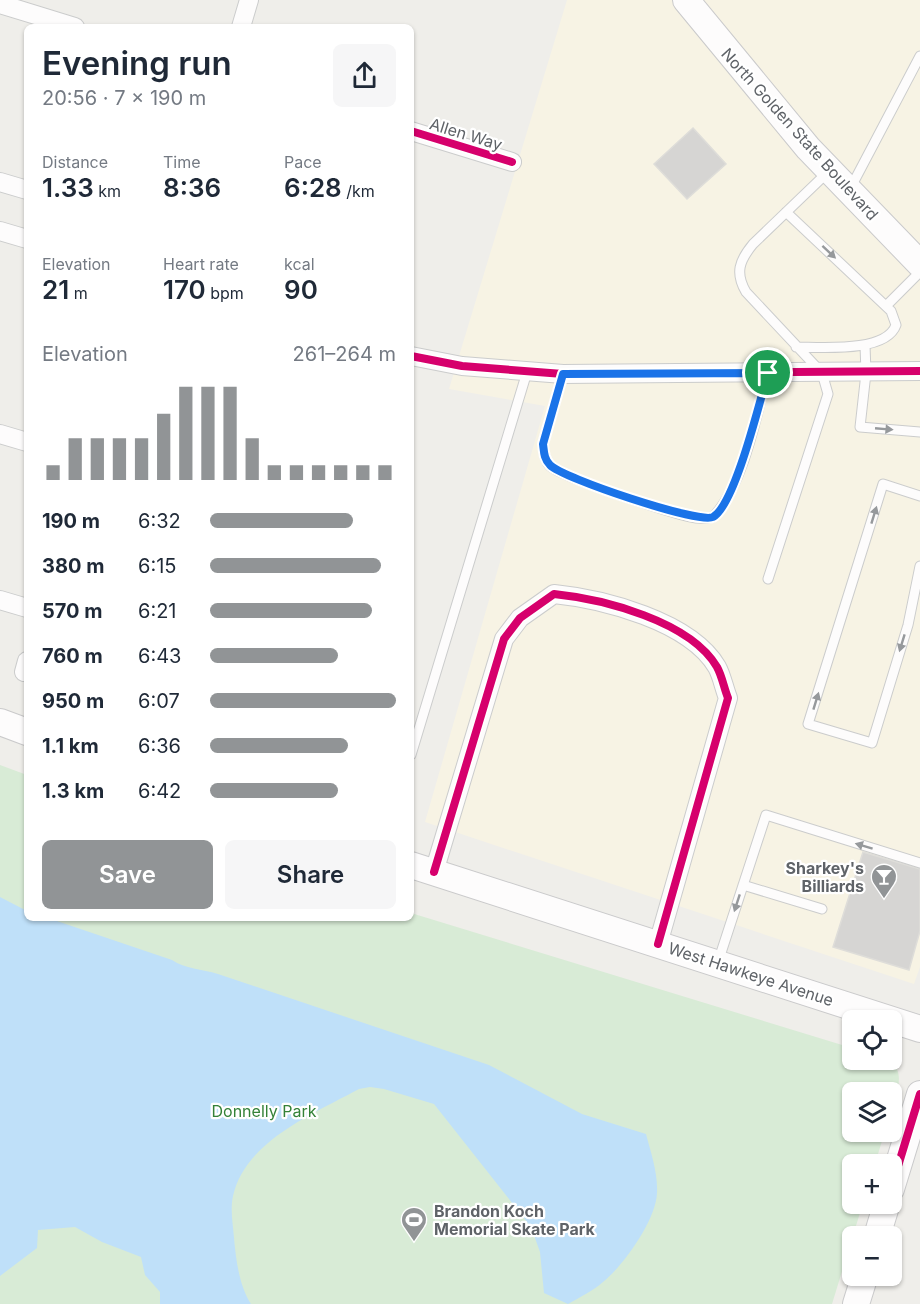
<!DOCTYPE html>
<meta charset="utf-8">
<style>
:root{--surface:#fff;--page:#f6f6f7;--text:#1f2937;--muted:#747a83;--accent:#919496}
body{margin:0;font-family:Inter,sans-serif;background:var(--page);color:var(--text);height:100vh;display:flex;flex-direction:column;font-size:22px;white-space:nowrap}
*{box-sizing:border-box;margin:0}
p{font-size:20px;color:var(--muted)}
.icon{flex:none;width:33px;height:33px;fill:none;stroke:currentColor;stroke-width:2;stroke-linecap:round;stroke-linejoin:round}
.map{position:relative;flex:1;overflow:hidden}
.sheet{position:absolute;left:24px;top:24px;width:390px;height:897px;display:flex;flex-direction:column;background:var(--surface);border-radius:9px;box-shadow:0 2px 4px #0004}
.sheet>*{flex:none}
.buttons{position:absolute;left:842px;top:1010px;display:grid;gap:12px}
.buttons a{display:grid;place-items:center;width:60px;height:60px;border-radius:9px;background:var(--surface);box-shadow:0 2px 4px #0004;font-size:30px}
.pin{position:absolute;display:grid;place-items:center;width:51px;height:51px;color:#fff;margin:-26px;border:3px solid #fff;border-radius:50%;box-shadow:0 2px 6px #0007}
.round{display:grid;place-items:center;flex:none;width:63px;height:63px;border-radius:9px;background:var(--page)}
.head{display:flex;align-items:center;justify-content:space-between;height:102px;padding:0 18px}
h1{font-size:33px;font-weight:600;line-height:45px}
.metrics{display:grid;grid-template-columns:repeat(3,1fr);gap:9px;height:102px;padding:6px 18px}
.metrics div{display:grid;align-content:center}
.metrics b{font-size:26px;font-weight:600}
.metrics small{font-size:16px;font-weight:400}
.metrics p{font-size:16px}
.chart{height:168px;padding:12px 18px}
.chart p{display:flex;justify-content:space-between}
.chart svg{width:100%;height:108px;margin-top:6px;stroke:var(--accent);stroke-width:6}
.cta{display:flex;gap:12px;margin-top:auto;padding:12px 18px}
.cta a{flex:1;height:69px;border-radius:9px;background:var(--accent);color:#fff;font-size:24px;font-weight:600;line-height:69px;text-align:center}
.cta a+a{background:var(--page);color:var(--text)}
ul{padding:0 18px;list-style:none;font-size:20px}
li{display:grid;grid-template-columns:96px 72px 1fr;align-items:center;height:45px}
li i{height:15px;border-radius:8px;background:var(--accent)}
.map>svg:first-child{display:block}
.commercial{fill:#f7f3e4}
.green{fill:#d8ebd6}
.water{fill:#bfe0f9}
.building{fill:#d6d5d3;stroke:#deddd9;stroke-width:1.5}
.lines{fill:none;stroke-linecap:round;stroke-linejoin:round}
.lane-casing{stroke:#cbcccc;stroke-width:11}
.street-casing{stroke:#cbcccc;stroke-width:20}
.secondary-casing{stroke:#cacacb;stroke-width:28}
.lane{stroke:#fdfcfc;stroke-width:9}
.street{stroke:#fdfcfc;stroke-width:18}
.secondary{stroke:#fdfcfc;stroke-width:26}
.cycleway-casing{stroke:#fff;stroke-width:11}
.cycleway{stroke:#d6006c;stroke-width:8}
.oneway{fill:#96999c}
.route-casing{stroke:#fff;stroke-width:12}
.route{stroke:#1a73e8;stroke-width:8}
.labels{text-anchor:middle;dominant-baseline:central;stroke-width:4.5;stroke-linejoin:round;paint-order:stroke}
.street-label{font-size:16px;fill:#5f6368;stroke:#fff}
.poi-label{font-size:16px;font-weight:bold;fill:#5f6368;stroke:#fff;text-anchor:end}
.park-label{font-size:16px;fill:#348238;stroke:#fff}
</style>
<div class="map">
<svg width="920" height="1304" viewBox="0 0 920 1304">
<rect width="100%" height="100%" fill="#efeeea"/>
<!-- commercial -->
<path class="commercial" d="M567,0H920V967L914,984L425,822L545,406L449,389Z"/>
<!-- green -->
<path class="green" d="M0,765L27,775V918H411V913L852,1048V1059L889,1060C907,1073 896,1093 891,1111V1092H852V1131H885L875,1164H852V1203H863L832,1304H0Z"/>
<!-- water -->
<path class="water" d="M0,897L27,911V918H48L172,960C185,969 202,969 218,974L489,1065L582,1114L646,1134C651,1153 658,1173 657,1193C656,1220 624,1265 603,1282C593,1291 580,1297 568,1304L544,1293L540,1252L531,1227L434,1104L384,1089L370,1087L359,1089C315,1113 245,1141 233,1196C230,1210 233,1224 234,1238C236,1260 239,1285 251,1304H160V1292L145,1275L141,1257L102,1242L75,1227L38,1230L37,1248L0,1276Z"/>
<!-- building -->
<path class="building" d="M693,128L726,164L687,199L654,164Z
M863,852L920,869V931L909,970L833,947Z"/>
<g class="lines">
<defs>
<path id="lane" d="M850,189L920,56
M786,212L891,311L896,325C886,353 821,347 796,347
M886,306L920,272
M865,345L866,373L860,427L920,432
M563,374L543,444C544,452 544,460 550,466C563,478 669,512 690,517C699,519 705,519 713,517C744,485 756,415 768,373
M920,496L883,484L808,724L872,743L908,625L920,566
M768,579L828,394L822,373L746,292C735,273 739,261 753,244L829,171
M411,755L527,372
M743,885L822,909
M718,962L766,815L920,863"/>
<path id="street" d="M0,4L75,27
M241,27L249,0
M411,131L512,162
M0,182L27,190
M0,231L27,239
M411,356L462,366L563,374L920,371
M0,434L27,442
M0,600L27,608
M24,672L27,661
M434,872L504,639L520,618L554,594C603,599 690,621 717,667C722,676 724,688 728,698L658,944"/>
<path id="secondary" d="M686,0L808,148L920,264
M0,722L27,732
M411,865L920,1029
M891,1189L920,1094
M877,1236L887,1203
M856,1304L865,1275"/>
</defs>
<!-- lane casing -->
<use href="#lane" class="lane-casing"/>
<!-- street casing -->
<use href="#street" class="street-casing"/>
<!-- secondary casing -->
<use href="#secondary" class="secondary-casing"/>
<!-- lane -->
<use href="#lane" class="lane"/>
<!-- street -->
<use href="#street" class="street"/>
<!-- secondary -->
<use href="#secondary" class="secondary"/>
<defs>
<path id="cycleway" d="M411,131L512,162
M411,356L462,366L563,374L920,371
M434,872L504,639L520,618L554,594C603,599 690,621 717,667C722,676 724,688 728,698L658,944
M891,1189L920,1094"/>
</defs>
<!-- cycleway casing -->
<use href="#cycleway" class="cycleway-casing"/>
<!-- cycleway -->
<use href="#cycleway" class="cycleway"/>
</g>
<!-- one-way arrows -->
<defs><path id="oneway-solid" d="M-6-.8H1V-3.2L6.5 0L1 3.2V.8H-6Z" transform="scale(1.5)"/></defs>
<g class="oneway">
<use href="#oneway-solid" transform="translate(829 252) rotate(43)"/>
<use href="#oneway-solid" transform="translate(884 429) rotate(5)"/>
<use href="#oneway-solid" transform="translate(874 515) rotate(-73)"/>
<use href="#oneway-solid" transform="translate(902 643) rotate(107)"/>
<use href="#oneway-solid" transform="translate(816 701) rotate(-73)"/>
<use href="#oneway-solid" transform="translate(864 846) rotate(-163)"/>
<use href="#oneway-solid" transform="translate(737 903) rotate(108)"/>
</g>
<g class="lines">
<defs>
<path id="route" d="M768,373C760,400 735,505 713,517C699,524 562,478 550,465C544,459 544,452 543,444L563,374Z"/>
</defs>
<!-- route casing -->
<use href="#route" class="route-casing"/>
<!-- route -->
<use href="#route" class="route"/>
</g>
<!-- icons -->
<defs>
<symbol id="bar-pin" viewBox="-11 -11 22 30"><path d="M0 17L-7.5 6A9.5 9.5 0 1 1 7.5 6Z" fill="#919496" stroke="#fff"/><path d="M-6-5H6L.8 .8V4.5H3.5V6h-7V4.5H-.8V.8Z" fill="#fff"/></symbol>
<symbol id="stadium-pin" viewBox="-11 -11 22 30"><path d="M0 17L-7.5 6A9.5 9.5 0 1 1 7.5 6Z" fill="#919496" stroke="#fff"/><path d="M0-5a6.5 5 0 1 0 0 10a6.5 5 0 1 0 0-10ZM-3.5-1.8h7v3.6h-7Z" fill="#fff"/></symbol>
</defs>
<g fill-rule="evenodd">
<use href="#bar-pin" x="869" y="862" width="30" height="40"/>
<use href="#stadium-pin" x="399" y="1205" width="30" height="40"/>
</g>
<g class="labels">
<!-- street labels -->
<g class="street-label">
<text transform="translate(466 134) rotate(17)">Allen Way</text>
<text transform="translate(800 134) rotate(48)">North Golden State Boulevard</text>
<text transform="translate(751 974) rotate(18)">West Hawkeye Avenue</text>
</g>
<!-- poi labels -->
<g class="poi-label">
<text x="864" y="868">Sharkey's<tspan x="864" dy="18">Billiards</tspan></text>
<text x="434" y="1211" text-anchor="start">Brandon Koch<tspan x="434" dy="18">Memorial Skate Park</tspan></text>
</g>
<!-- park labels -->
<g class="park-label">
<text x="264" y="1111">Donnelly Park</text>
</g>
</g>
</svg>
<div class="buttons">
<a><svg class="icon" aria-label="locate" viewBox="0 0 24 24"><circle cx="12" cy="12" r="6"/><path d="M12 2v4M12 18v4M2 12h4M18 12h4"/></svg></a>
<a><svg class="icon" aria-label="layers" viewBox="0 0 24 24"><path d="M12 4l9 5-9 5-9-5zM3 14l9 5 9-5"/></svg></a>
<a>+</a>
<a>−</a>
</div>
<div class="pin" style="left:768px;top:373px;background:#1e9e55"><svg class="icon" aria-label="arrive" viewBox="0 0 24 24"><path d="M6 21V4h12l-3 4 3 4H6"/></svg></div>
<section class="sheet">
<div class="head"><div><h1>Evening run</h1><p>20:56 · 7 × 190 m</p></div><a class="round"><svg class="icon" aria-label="share" viewBox="0 0 24 24"><path d="M12 15V3M7 8l5-5 5 5M5 13v7h14v-7"/></svg></a></div>
<div class="metrics">
<div><p>Distance</p><b>1.33<small> km</small></b></div>
<div><p>Time</p><b>8:36</b></div>
<div><p>Pace</p><b>6:28<small> /km</small></b></div>
</div>
<div class="metrics">
<div><p>Elevation</p><b>21<small> m</small></b></div>
<div><p>Heart rate</p><b>170<small> bpm</small></b></div>
<div><p>kcal</p><b>90</b></div>
</div>
<div class="chart"><p><span>Elevation</span>261–264 m</p>
<svg viewBox="0 0 160 44" preserveAspectRatio="none"><path d="M5 44V38M15 44V27M25 44V27M35 44V27M45 44V27M55 44V17M65 44V6M75 44V6M85 44V6M95 44V27M105 44V38M115 44V38M125 44V38M135 44V38M145 44V38M155 44V38"/></svg>
</div>
<ul>
<li><b>190 m</b>6:32<i style="width:77%"></i></li>
<li><b>380 m</b>6:15<i style="width:92%"></i></li>
<li><b>570 m</b>6:21<i style="width:87%"></i></li>
<li><b>760 m</b>6:43<i style="width:69%"></i></li>
<li><b>950 m</b>6:07<i style="width:100%"></i></li>
<li><b>1.1 km</b>6:36<i style="width:74%"></i></li>
<li><b>1.3 km</b>6:42<i style="width:69%"></i></li>
</ul>
<div class="cta"><a>Save</a><a>Share</a></div>
</section>
</div>
